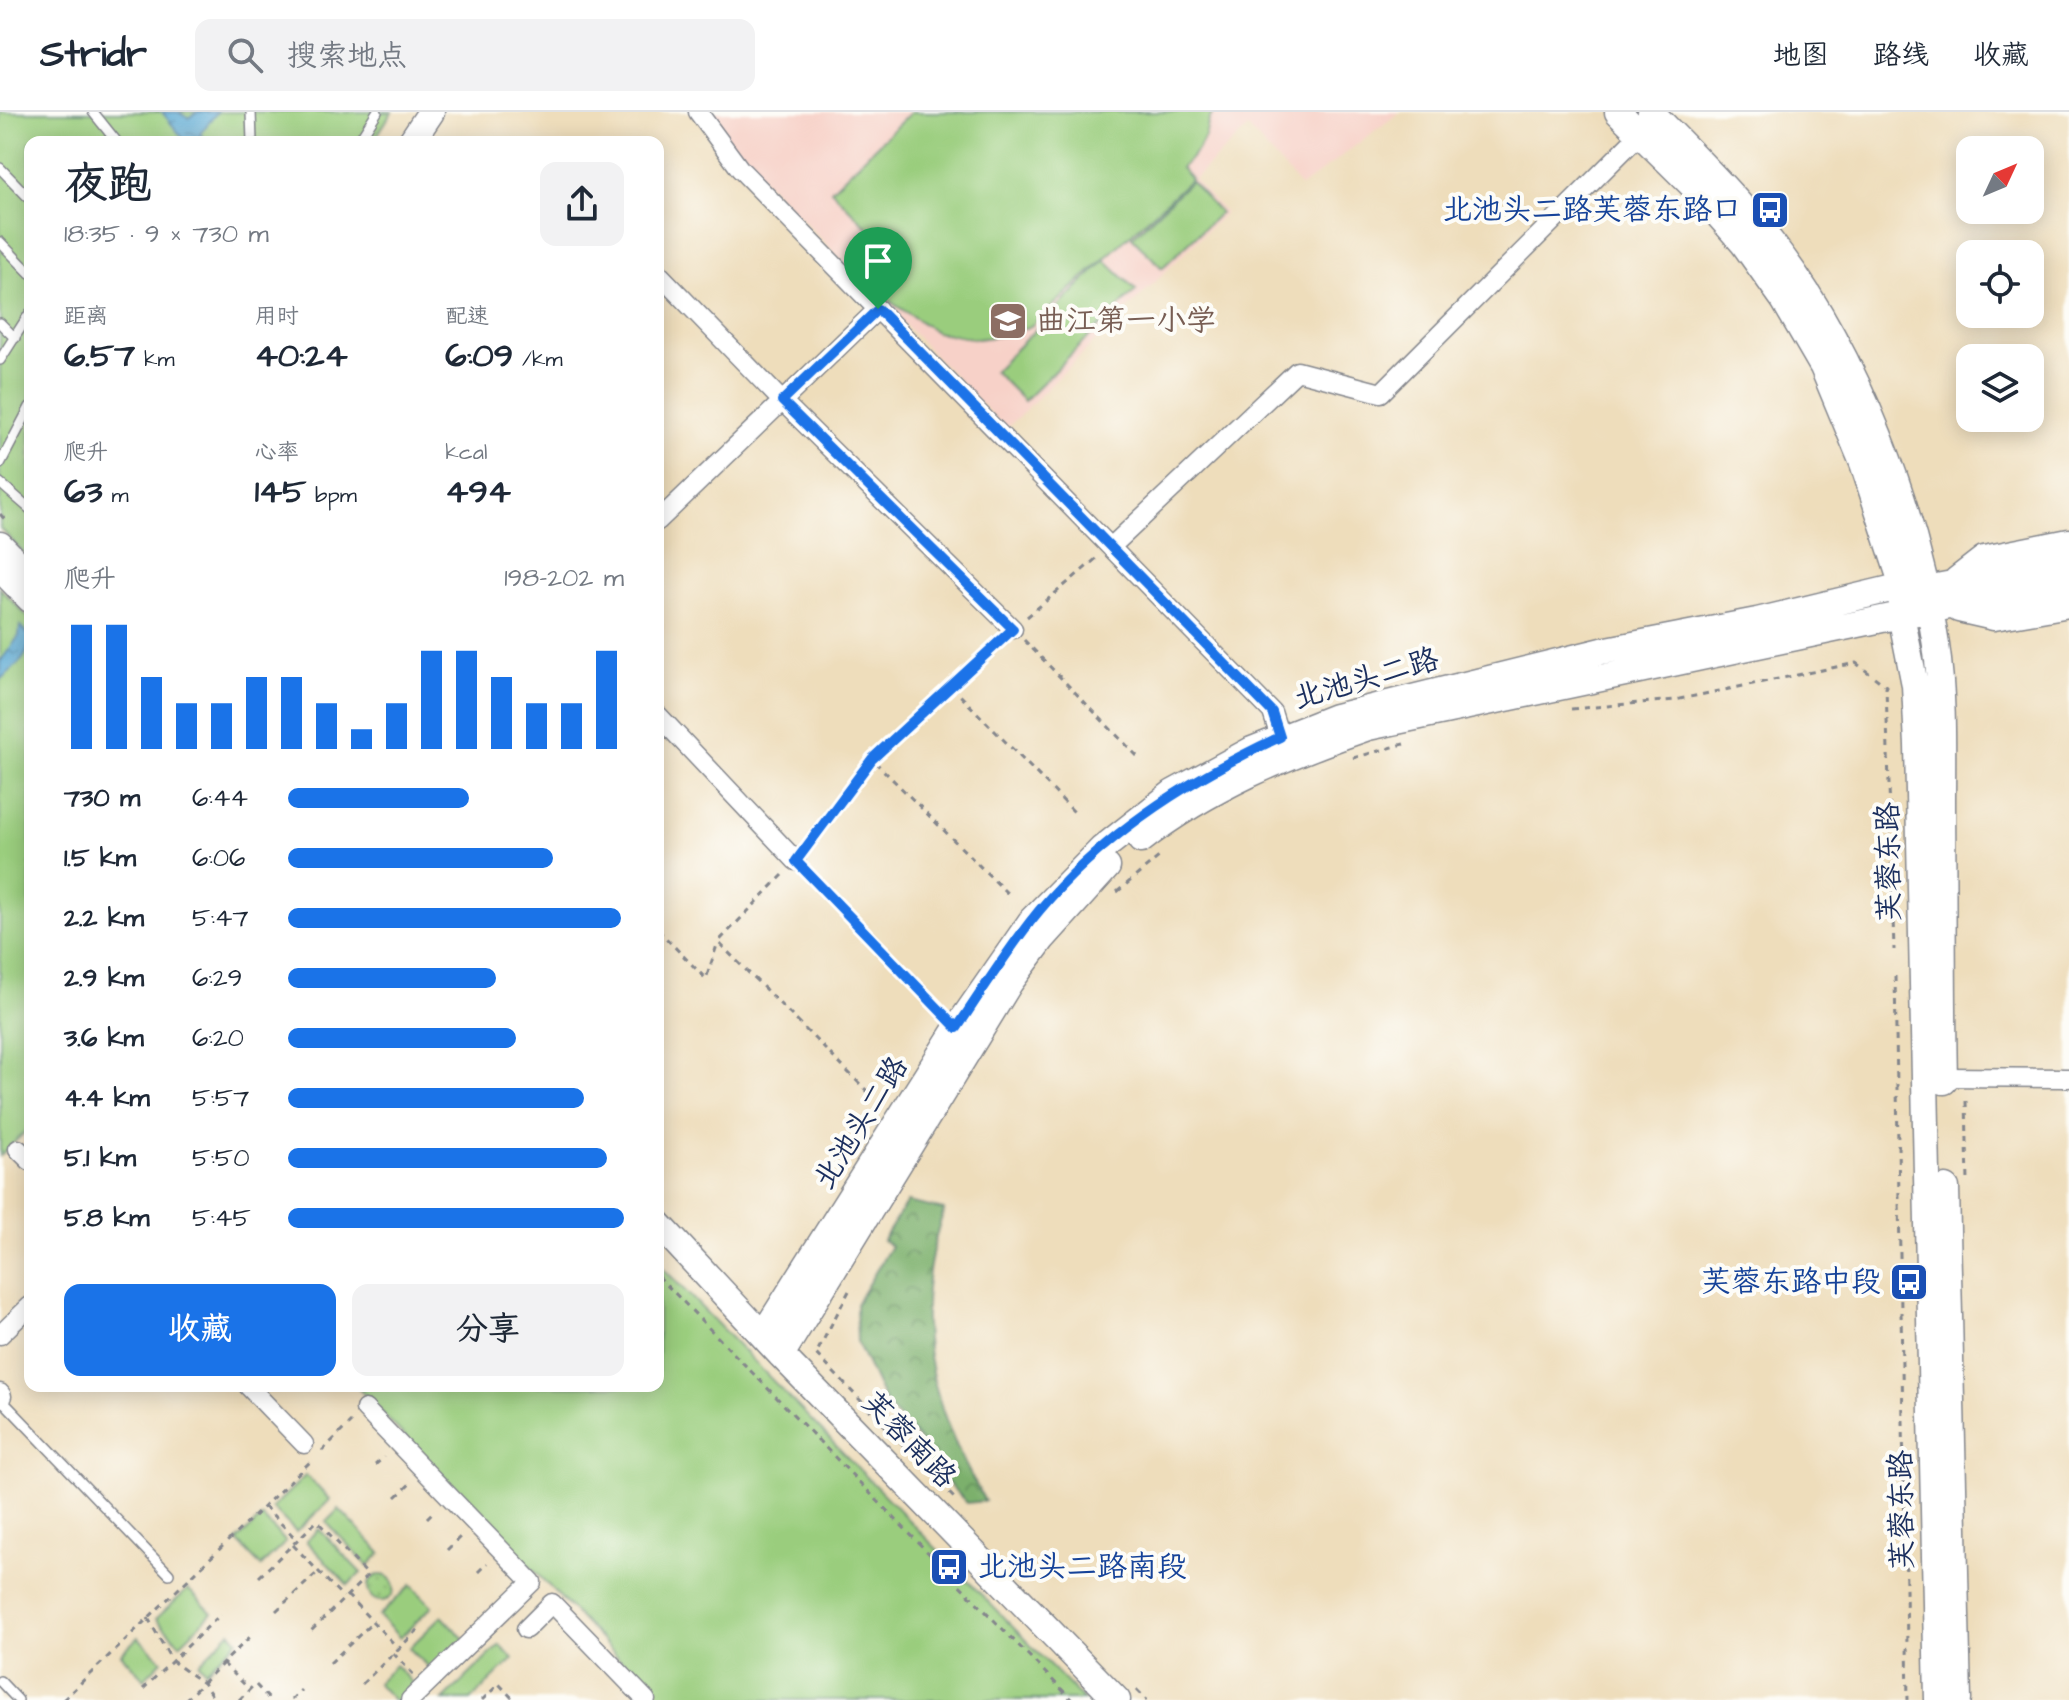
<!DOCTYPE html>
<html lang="zh">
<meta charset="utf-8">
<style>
:root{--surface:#fff;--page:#f2f2f3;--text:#1f2937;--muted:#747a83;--line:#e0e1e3;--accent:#1a73e8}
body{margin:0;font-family:"Architects Daughter","LXGW WenKai TC",sans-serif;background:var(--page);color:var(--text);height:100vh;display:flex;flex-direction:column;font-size:30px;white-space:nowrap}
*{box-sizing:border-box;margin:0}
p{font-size:26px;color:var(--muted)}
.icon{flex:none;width:44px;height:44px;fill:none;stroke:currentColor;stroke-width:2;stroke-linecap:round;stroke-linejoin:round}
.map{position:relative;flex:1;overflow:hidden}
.details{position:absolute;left:24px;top:24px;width:640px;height:1256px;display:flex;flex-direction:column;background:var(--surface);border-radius:16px;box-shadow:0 4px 20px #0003}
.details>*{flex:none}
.needle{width:52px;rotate:46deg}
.controls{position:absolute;left:1956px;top:24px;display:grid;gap:16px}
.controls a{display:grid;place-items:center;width:88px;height:88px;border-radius:16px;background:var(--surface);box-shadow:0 4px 20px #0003;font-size:40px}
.pin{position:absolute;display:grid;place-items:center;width:68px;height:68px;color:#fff;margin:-82px -34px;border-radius:50% 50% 50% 0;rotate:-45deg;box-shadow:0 0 8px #0007}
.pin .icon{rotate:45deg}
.round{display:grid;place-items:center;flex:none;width:84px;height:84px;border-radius:16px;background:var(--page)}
.head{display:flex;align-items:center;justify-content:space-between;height:136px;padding:0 40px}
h1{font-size:44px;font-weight:700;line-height:60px}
.stats{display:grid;grid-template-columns:repeat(3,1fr);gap:12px;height:136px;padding:8px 40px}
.stats div{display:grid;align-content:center}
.stats b{font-size:34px;font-weight:700}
.stats small{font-size:22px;font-weight:400}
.stats p{font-size:22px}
.chart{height:224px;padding:16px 40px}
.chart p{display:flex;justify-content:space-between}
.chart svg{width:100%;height:144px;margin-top:8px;stroke:var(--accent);stroke-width:6}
.action{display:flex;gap:16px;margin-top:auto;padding:16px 40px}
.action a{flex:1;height:92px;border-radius:16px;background:var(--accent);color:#fff;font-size:32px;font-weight:700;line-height:92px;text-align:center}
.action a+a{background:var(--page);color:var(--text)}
ul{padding:0 40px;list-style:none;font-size:26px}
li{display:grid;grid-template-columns:128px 96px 1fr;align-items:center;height:60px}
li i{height:20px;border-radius:10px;background:var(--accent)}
header{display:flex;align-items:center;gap:48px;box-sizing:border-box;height:112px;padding:0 40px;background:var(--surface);border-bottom:2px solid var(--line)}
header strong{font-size:38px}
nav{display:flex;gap:44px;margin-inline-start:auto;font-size:28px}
.search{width:560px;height:72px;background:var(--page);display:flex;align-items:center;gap:20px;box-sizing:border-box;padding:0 28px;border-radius:16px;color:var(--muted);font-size:30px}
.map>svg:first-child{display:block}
.built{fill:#f7d1c8}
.grass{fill:url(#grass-dots);stroke:#5a7e6e;stroke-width:2}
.forest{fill:url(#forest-crowns);stroke:#4b7065;stroke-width:2}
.green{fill:#9acd7d;stroke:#5a7e6e;stroke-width:2}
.water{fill:url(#water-ripples);stroke:#3a6c98;stroke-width:2}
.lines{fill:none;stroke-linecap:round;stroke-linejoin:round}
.lane-casing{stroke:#84868c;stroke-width:12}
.street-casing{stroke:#84868c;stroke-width:21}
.secondary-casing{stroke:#84868c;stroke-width:29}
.path{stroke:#84868c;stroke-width:3;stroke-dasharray:6 6;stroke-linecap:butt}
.lane{stroke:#fff;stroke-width:9}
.street{stroke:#fff;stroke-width:18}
.secondary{stroke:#fff;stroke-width:26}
.route-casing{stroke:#fff;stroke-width:16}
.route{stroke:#1a73e8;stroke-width:10}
.labels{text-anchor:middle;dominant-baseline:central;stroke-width:8;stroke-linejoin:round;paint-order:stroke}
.transit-label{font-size:30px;fill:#164399;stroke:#fdfcf7;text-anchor:end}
.education-label{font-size:30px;fill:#785e54;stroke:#fdfcf7;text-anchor:start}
.street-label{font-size:30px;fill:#1b2f5e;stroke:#fdfcf7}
</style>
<header>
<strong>Stridr</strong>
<div class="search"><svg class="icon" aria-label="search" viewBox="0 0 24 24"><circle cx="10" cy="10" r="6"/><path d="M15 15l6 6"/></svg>搜索地点</div>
<nav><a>地图</a><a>路线</a><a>收藏</a></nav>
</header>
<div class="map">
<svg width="2069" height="1588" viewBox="0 0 2069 1588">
<defs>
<pattern id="grass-dots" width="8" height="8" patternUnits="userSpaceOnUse" patternTransform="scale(2)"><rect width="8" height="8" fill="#9acd7d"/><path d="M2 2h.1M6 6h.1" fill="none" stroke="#84b06e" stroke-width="1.8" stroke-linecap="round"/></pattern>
<pattern id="forest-crowns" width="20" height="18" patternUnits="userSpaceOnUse" patternTransform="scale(2)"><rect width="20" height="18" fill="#7bb06c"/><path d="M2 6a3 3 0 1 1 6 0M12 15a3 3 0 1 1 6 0" fill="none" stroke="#64905c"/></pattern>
<pattern id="water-ripples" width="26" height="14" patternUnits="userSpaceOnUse" patternTransform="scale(2)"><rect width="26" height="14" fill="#59a8d3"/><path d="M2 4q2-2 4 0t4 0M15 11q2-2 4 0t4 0" fill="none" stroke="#4989ae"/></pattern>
</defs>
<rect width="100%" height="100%" fill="#fdfcf7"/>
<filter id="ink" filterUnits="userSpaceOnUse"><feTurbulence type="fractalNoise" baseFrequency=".0125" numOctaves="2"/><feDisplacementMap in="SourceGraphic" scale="16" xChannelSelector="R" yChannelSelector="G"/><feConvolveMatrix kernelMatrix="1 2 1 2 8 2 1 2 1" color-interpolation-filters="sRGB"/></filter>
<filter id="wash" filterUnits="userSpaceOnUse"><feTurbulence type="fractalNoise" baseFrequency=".006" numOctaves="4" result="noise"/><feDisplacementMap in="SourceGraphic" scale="32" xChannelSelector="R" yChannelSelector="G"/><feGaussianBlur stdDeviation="1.8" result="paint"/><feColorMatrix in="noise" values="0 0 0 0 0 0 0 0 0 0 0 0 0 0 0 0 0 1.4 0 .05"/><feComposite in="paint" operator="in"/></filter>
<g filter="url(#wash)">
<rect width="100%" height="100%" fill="#edb"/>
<!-- built -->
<path class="built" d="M698,0H1400L1301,75L1248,16L1194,67L1225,101L1006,317Z"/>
<!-- grass -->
<path class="grass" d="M368 1476a13 13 0 1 1 26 0a13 13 0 1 1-26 0Z"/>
<!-- forest -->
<path class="forest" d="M907,1090L944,1098C907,1206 929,1293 985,1389L967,1391L917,1339L923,1332L886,1292L857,1230L856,1192L891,1134L883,1128Z"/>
<!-- green -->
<path class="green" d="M0,0H392L373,30H30V448L0,416Z
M911,0H1214C1207,7 1208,15 1205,24C1200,37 1191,47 1181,56L1191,67L1031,214L1007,223L977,227L936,220L888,188L874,162L869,117L831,78Z
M1191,69L1220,101L1162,156L1132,125Z
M1105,148L1136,178L1024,289L994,259Z
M0,476L30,507V1015L0,1044Z
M658,1151L1084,1588H659L356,1274H658Z
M306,1363L330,1388L296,1420L272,1396Z
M339,1397L381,1441L368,1454L326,1410Z
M262,1405L286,1430L261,1454L237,1429Z
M319,1417L361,1461L348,1473L306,1429Z
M411,1473L432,1494L400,1526L379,1504Z
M188,1477L212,1501L180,1532L156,1507Z
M442,1504L466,1529L433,1560L409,1536Z
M230,1520L238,1528L206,1559L199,1551Z
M138,1525L162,1549L144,1567L121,1542Z
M500,1533L513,1547L471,1588H443Z
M395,1553L416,1575L403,1588H393L377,1571Z"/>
<!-- water -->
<path class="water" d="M162,0H178L188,6L198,0H217L200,22L209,30H186Z
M20,514L30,524C30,547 15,554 0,568V550L19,524Z"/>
</g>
<g filter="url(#ink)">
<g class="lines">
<defs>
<path id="lane" d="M93,0L117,30
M251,0L252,30
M358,30L377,0
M0,56L30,87
M0,130L30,161
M0,211L15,226
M0,248L30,201
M0,352L30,295
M0,371L30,397
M0,1286L169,1462
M0,1569L18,1588"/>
<path id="street" d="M698,0L740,57L1272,600L1280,625
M658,161L782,289L1013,517
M658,409L878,197
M1112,434L1297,259L1381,281L1640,22
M658,603L796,749
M1944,965L2069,966
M18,1037L30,1049
M0,1223L30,1194
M248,1274L304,1332
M0,1281L2,1284L0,1286
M365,1297L532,1470L410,1588
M526,1517L552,1491L646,1588"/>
<path id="secondary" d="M1618,0L1690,71L1744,132L1784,188L1823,255L1863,351L1903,474L1901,503L1915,573L1918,633L1938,1588
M1651,0C1693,43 1737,86 1774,134C1856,240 1917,400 1936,533C1944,586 1942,643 1942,696C1943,787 1942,878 1944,969
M411,30L431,0
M0,433L30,464
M0,456L30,487
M1957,468L1984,447L2069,430
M1959,497L1994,505L2069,492
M1141,728C1209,675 1287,643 1368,615L1901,503L2069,472
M1946,1076L1958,1588
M658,1111L781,1243L1117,1588
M763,1223L957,916L1032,808L1102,737L1173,681L1252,638L1335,605L1602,539L1757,509L1903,474L1926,477L2069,450
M781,1243L1010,870L1042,827L1107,755"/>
</defs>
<!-- lane casing -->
<use href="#lane" class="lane-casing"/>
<!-- street casing -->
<use href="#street" class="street-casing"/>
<!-- secondary casing -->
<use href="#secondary" class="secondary-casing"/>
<!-- path -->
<path class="path" d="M0,402L8,411
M1027,505L1098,445
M1001,528L872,647L1009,783
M1024,528L1139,646
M952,575L1075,701
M1571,597L1675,588L1856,551L1886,574L1894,838
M1353,646L1404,632
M808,734L872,647
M808,761L942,900
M783,763L718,830L869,981
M1117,780L1160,744
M658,818L706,867L718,830
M1895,864L1908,1588
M1966,989L1968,1070
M658,1164L1072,1588
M849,1179L816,1242L955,1387
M322,1339L351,1310
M375,1353L384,1345
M396,1385L411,1371
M264,1394L297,1428
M427,1406L435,1398
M293,1433L343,1485
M447,1438L461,1424
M478,1460L487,1451
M259,1465L317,1409L368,1463L311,1519
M347,1483L397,1535
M276,1499L318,1460
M148,1506L172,1549L203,1571L215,1588
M393,1541L413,1562
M223,1551L249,1577
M330,1551L373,1510
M362,1572L420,1516
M143,1577L221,1502
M1137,1578L1147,1588
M63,1588L311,1349
M185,1588L250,1525
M239,1588L255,1572L270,1588
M291,1588L301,1578
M482,1588L499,1572L514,1588"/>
<!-- lane -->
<use href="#lane" class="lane"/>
<!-- street -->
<use href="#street" class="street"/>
<!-- secondary -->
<use href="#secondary" class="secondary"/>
</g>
</g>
<g class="lines" filter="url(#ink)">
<defs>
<path id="route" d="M878,197L1272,600L1280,625C1187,668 1094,728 1030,810C1004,844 981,880 957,916L796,749L872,647L1013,517L782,289Z"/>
</defs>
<!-- route casing -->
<use href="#route" class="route-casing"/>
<!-- route -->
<use href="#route" class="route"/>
</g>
<!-- icons -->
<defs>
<symbol id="bus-square" viewBox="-11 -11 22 22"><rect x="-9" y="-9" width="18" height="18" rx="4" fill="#1a4fb4" stroke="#fdfcf7"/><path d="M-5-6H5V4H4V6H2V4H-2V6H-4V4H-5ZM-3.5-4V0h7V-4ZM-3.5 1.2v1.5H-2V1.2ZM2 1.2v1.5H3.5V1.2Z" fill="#fff"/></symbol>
<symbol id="school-square" viewBox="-11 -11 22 22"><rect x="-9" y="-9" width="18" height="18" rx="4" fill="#8d6e63" stroke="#fdfcf7"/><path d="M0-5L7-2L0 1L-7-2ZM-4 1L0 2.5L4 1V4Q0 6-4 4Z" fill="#fff"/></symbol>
</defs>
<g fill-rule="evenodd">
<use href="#bus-square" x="1748" y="76" width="44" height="44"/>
<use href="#school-square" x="986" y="187" width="44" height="44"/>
<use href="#bus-square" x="1887" y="1148" width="44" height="44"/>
<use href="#bus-square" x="927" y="1433" width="44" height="44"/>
</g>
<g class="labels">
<!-- transit labels -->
<g class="transit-label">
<text x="1742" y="98">北池头二路芙蓉东路口</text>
<text x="1881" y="1170">芙蓉东路中段</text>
<text x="977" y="1455" text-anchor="start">北池头二路南段</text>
</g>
<!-- education labels -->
<g class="education-label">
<text x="1036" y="209">曲江第一小学</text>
</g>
<!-- street labels -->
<g class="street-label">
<text transform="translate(1366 567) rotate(-16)">北池头二路</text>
<text transform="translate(1889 750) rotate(-91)">芙蓉东路</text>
<text transform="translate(861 1011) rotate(-58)">北池头二路</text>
<text transform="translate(909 1328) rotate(46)">芙蓉南路</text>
<text transform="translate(1902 1398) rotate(-91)">芙蓉东路</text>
</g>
</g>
</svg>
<div class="controls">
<a><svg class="needle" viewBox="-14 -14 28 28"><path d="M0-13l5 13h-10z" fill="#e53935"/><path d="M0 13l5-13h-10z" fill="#747a83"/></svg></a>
<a><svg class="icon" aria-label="locate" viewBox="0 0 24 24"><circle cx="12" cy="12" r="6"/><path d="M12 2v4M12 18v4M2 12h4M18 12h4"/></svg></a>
<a><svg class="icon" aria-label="layers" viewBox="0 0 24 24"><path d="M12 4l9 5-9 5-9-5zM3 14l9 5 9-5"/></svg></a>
</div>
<div class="pin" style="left:878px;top:197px;background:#1e9e55"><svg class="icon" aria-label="arrive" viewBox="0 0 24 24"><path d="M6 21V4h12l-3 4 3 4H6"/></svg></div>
<section class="details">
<div class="head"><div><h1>夜跑</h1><p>18:35 · 9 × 730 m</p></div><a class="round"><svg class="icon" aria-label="share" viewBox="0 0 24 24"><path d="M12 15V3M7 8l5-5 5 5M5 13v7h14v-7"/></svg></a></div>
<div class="stats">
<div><p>距离</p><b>6.57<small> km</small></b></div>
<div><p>用时</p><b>40:24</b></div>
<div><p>配速</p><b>6:09<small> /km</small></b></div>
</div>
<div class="stats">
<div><p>爬升</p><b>63<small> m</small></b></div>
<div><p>心率</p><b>145<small> bpm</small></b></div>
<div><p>kcal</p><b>494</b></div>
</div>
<div class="chart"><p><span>爬升</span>198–202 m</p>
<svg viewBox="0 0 160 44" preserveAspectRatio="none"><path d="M5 44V6M15 44V6M25 44V22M35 44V30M45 44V30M55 44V22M65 44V22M75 44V30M85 44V38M95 44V30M105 44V14M115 44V14M125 44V22M135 44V30M145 44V30M155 44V14"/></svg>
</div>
<ul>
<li><b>730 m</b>6:44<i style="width:54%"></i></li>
<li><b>1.5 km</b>6:06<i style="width:79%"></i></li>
<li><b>2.2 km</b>5:47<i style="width:99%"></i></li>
<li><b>2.9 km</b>6:29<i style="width:62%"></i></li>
<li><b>3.6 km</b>6:20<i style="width:68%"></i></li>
<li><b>4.4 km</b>5:57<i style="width:88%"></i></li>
<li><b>5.1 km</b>5:50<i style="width:95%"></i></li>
<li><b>5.8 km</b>5:45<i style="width:100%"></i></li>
</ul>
<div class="action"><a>收藏</a><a>分享</a></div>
</section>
</div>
